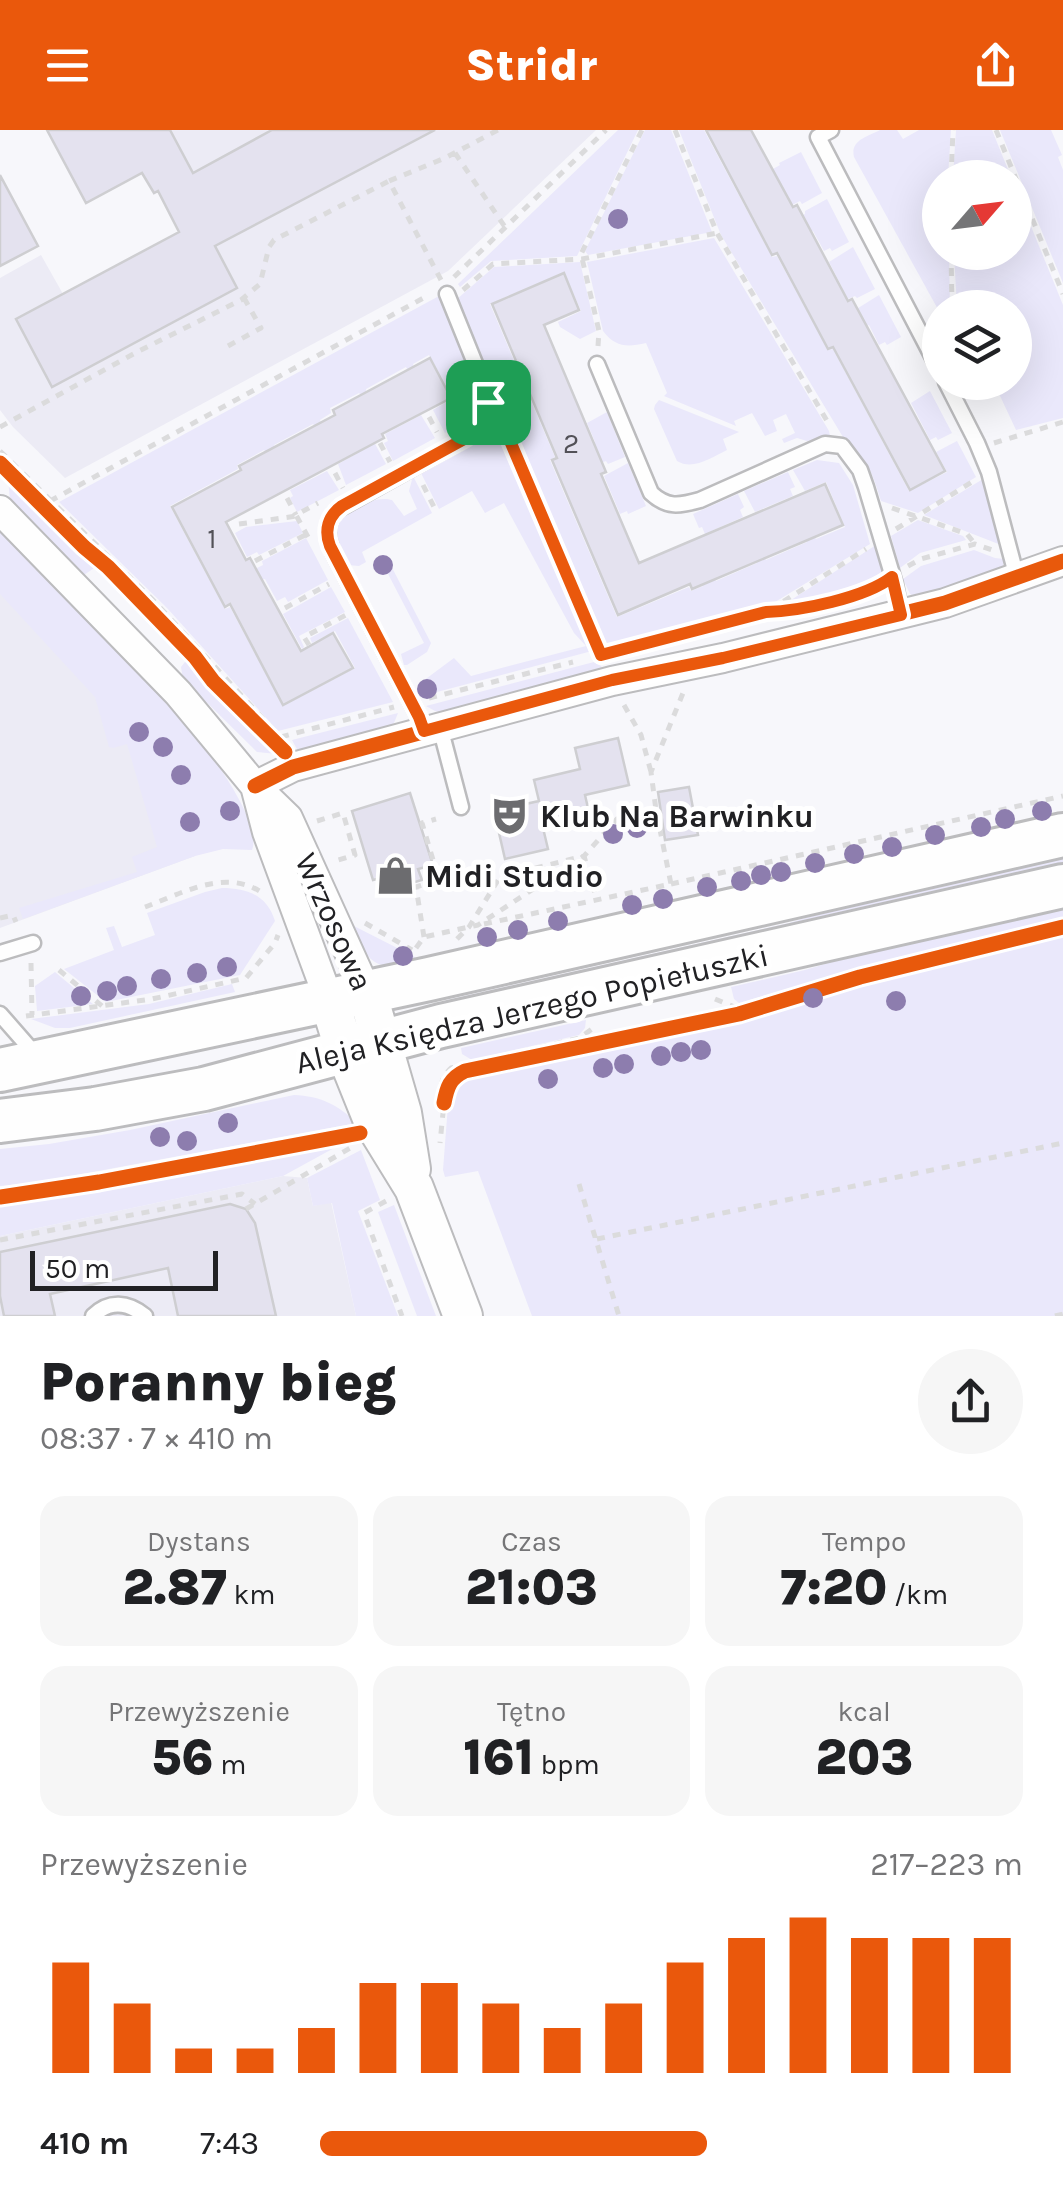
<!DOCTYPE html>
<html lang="pl">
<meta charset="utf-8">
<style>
:root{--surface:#fff;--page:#f6f6f6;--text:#202124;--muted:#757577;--accent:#ea580c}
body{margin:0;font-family:Karla,sans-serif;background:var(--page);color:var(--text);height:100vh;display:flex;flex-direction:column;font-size:38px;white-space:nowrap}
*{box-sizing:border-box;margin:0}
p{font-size:32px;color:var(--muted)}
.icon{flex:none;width:55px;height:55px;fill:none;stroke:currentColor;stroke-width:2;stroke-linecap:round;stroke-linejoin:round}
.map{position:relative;height:1186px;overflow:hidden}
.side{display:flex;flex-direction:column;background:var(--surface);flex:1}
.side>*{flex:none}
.needle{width:65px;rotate:62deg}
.controls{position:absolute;left:922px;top:30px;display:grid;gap:20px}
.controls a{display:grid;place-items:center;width:110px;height:110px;border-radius:50%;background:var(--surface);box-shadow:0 10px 40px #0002;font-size:50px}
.scale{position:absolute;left:30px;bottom:25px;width:188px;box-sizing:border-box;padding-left:10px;border:5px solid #212124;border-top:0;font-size:28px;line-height:35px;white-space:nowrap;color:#212124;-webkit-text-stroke:8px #fff;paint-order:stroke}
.pin{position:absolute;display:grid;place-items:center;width:85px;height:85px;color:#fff;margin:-42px;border-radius:20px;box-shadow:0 5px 15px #0006}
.round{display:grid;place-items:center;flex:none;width:105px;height:105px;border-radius:52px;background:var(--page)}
.headline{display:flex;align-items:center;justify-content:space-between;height:170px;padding:0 40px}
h1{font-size:55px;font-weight:800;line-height:75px}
.figures{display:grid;grid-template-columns:repeat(3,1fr);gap:15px;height:170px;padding:10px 40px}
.figures div{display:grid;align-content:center;border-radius:25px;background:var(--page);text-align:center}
.figures b{font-size:50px;font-weight:800}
.figures small{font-size:28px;font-weight:400}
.figures p{font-size:28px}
.chart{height:280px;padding:20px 40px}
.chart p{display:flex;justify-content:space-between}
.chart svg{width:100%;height:180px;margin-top:10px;stroke:var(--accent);stroke-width:6}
ul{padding:0 40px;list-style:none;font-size:32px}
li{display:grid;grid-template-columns:160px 120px 1fr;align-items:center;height:75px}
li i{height:25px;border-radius:12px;background:var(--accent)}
header{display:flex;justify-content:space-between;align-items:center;height:130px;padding:0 40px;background:var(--accent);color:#fff;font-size:45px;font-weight:800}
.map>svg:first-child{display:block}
.built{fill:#ecebf5}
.green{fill:#eae8fb}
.building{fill:#e4e2ef;stroke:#ceced1;stroke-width:2.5}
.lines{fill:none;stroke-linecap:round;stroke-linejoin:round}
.lane-casing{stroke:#bcbcbe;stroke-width:19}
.street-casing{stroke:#bcbcbe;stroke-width:32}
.secondary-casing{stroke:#bcbcbe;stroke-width:42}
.primary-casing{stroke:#bcbcbe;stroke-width:48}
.path{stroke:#dbdbdc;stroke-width:5;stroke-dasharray:8 8;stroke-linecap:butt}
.lane{stroke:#fefefe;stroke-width:14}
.street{stroke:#fefefe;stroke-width:28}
.secondary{stroke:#fefefe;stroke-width:38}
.primary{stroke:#fefefe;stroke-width:42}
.cycleway-casing{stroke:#fff;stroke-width:21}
.cycleway{stroke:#e8590c;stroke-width:15}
.tree{fill:#8d7dae}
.route-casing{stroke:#fff;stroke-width:20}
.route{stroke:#ea580c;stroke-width:12}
.labels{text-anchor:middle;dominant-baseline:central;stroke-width:10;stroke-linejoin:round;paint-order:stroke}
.number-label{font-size:28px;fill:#525157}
.poi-label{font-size:32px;font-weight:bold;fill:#212124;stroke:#fff;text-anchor:start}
.street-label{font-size:32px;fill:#212124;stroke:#fff}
</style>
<header><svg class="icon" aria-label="menu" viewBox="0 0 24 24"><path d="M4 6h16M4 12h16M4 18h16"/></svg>Stridr<svg class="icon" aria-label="share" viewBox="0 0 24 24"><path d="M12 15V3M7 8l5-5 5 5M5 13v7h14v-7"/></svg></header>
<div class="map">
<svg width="1063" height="1186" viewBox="0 0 1063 1186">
<rect width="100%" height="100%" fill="#f7f7fb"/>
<!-- built -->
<path class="built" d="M47,0H596L448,141L65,348L13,297L0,280V148L41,125L63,164L179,102L159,61L154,63L142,43L86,73Z
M0,453L122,585L195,726L0,798Z
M283,1046L307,1048L313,1076L331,1072L356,1186H0V1106Z"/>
<!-- green -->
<path class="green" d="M618,0H638L577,126L491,131L460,157L458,154Z
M645,0H671L712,102L588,125L585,121Z
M679,0H704L772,127L777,126L828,220L833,219L909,361L947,342L936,322L957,311L976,347L918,383L881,371C874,347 867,327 846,312L721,105Z
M880,0H897L903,9L919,0H951L948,47L940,48V122L949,123L950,177L940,178V183L854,27C850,10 867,7 880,0Z
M956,0H992L1011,47H953Z
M1000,0H1051L1062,25L1058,27L1063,40V153Z
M801,22L822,63L802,74L800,71L792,75L773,39L780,35L779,33Z
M1015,57L1063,175V288L1016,300L994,253L1015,252V178L957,177L954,123L1015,122Z
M827,69L849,112L832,121L830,118L824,121L813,101L808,103L799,87L805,84V81Z
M714,108L829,301L830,306L828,308L807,311L797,308L784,313L782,309L795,303L786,284L773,290L777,301L765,306L752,283L734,291L736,296L664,266L667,263L646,213C628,217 616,218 603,201L587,132Z
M853,117L875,159L857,168L855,166L848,169L829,132Z
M580,132L596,201L580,209L560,197L558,192L581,181L564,142L490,174L555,327L550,330L617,487L689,457L691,461L703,456V452L714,447L716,451L757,433L756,429L764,426L766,430L807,412L805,408L813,405L816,409L845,397L826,352L805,361L793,340L817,330L839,333L853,355L870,414L767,477L607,520L602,517L496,267L457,169L494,137Z
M879,165L901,207L887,215L885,212L879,215L869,195L864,197L855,180Z
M439,166L477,257L473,259C479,283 464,293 445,303L433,280L453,268L429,225L413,234L414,238L408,241L406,237L366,259V262L361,265L359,263L330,278L331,283L320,290L321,293L315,297L313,294L274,315L275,320L267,323L264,320L237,335L238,339L170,376L225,479L230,477L283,576L355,538L335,501L312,513L310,508L348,488L393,572L278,601L167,478L59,372Z
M930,261L952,303L938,310L936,307L930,310L911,273Z
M659,270L739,302L723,309L727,320C712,327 693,341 677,331L654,279L655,275Z
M607,282L625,327L608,334L606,331L598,334L590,315L595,312L587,293Z
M421,285L435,308L393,331L384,313L388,311L385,304Z
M495,285L594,518L592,521L418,567L416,564L423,551L454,528L471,546L586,516L574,503L504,373L485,383L472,361L439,379L420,341C447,326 480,314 495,285Z
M373,310L386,334L346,355L338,334L356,324L355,319Z
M628,333L646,376L628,384L627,381L620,384L604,346Z
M327,341L339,360L297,382L290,368L293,366L290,360Z
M788,342L795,357L790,359L793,366L755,382L744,361Z
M413,346L432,383L362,422L366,432L359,436L348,435C344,427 334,415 334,405C333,383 375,364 392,370L404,386L417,379L409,361Z
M8,348L97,436L84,445L18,381L10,371Z
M983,349L1001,415L924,385Z
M738,364L744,377L740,380L743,387L705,404L702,397L699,398L693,384Z
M918,390L963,406L966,410L920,423L900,438L891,406Z
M297,391L303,403L259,425L257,422L247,427L235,403L246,397Z
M0,400L179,582C198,607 264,690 252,720L223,719L195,726L23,789L19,778L137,742L132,727L157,717L127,614L113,618L109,617L95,567L0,464Z
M306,408L328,450L288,472L285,467L277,471L265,449L261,450L255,439L263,435L262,431Z
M876,415L885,448L875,456L790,478L788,472Z
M974,420L995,428L1004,429L1002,442L919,469L910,464L903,449L921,436Z
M386,426L431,513L427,522L407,535H404L401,524L424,513L387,442L381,445L374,433Z
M331,457L345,482L299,506L304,517L302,519L283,484Z
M188,528L208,554L277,624L257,622L183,549L181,537Z
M594,532L601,536L604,541L444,583L435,581L426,576Z
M398,583L394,593L389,597L298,621L292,610Z
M1063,721V739L448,878L447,870L789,793L921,753Z
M222,758C247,758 267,765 275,791L240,845L106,872L64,839L114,820L106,798L114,796L122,817L155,805L147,783L205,762Z
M1063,771V787L859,838L739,873L734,869L731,857L805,840L967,792Z
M350,794L415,827L418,834C373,842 368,832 350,794Z
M1063,802V1186H532L478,1041L445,1047L443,1040L449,962L451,954L457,948L583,918L740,888L862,851Z
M55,842L93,874L37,881L35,856Z
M232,854L235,862L70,898H55L31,889L149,874Z
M586,890L585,898L579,905L472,930L462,924L461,918Z
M294,965C321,966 338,975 357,993L39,1052L0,1056V1019L49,1014L130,1000Z
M356,1006L283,1046L0,1106V1070C119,1057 238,1029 356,1006Z
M361,1020L380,1070L358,1081L398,1186H356L332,1073L313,1076L307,1048Z
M394,1075L436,1186H417L378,1082Z"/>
<!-- building -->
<path class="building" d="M47,0H170L193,43L272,0H435L215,116L237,158L52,257L16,189L179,102L158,61L154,63L142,43L86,73Z
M706,0H751L793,77L797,75L848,171L852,169L945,341L910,360L833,217L828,219L777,123L772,125Z
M0,45L38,116L0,136Z
M564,143L579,180L544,195L606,342L601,344L639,433L825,354L843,395L692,459L690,454L618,485L552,330L557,328L492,174Z
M430,228L451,268L382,304L384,308L226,392L246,430L250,428L301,521L333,503L353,538L283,575L230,474L225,477L172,377L241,340L239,336L335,285L333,280Z
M618,608L629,655L585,665L590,687L543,698L548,719L505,729L494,681L539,671L534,650L580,639L575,618Z
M689,657L698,705L665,710L658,662Z
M410,663L433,735L418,739L422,750L381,762L377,749L373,750L352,681Z
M230,1074L246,1079L255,1093L276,1186H178L168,1138L50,1164L55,1186H4L0,1166V1122Z"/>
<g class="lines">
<defs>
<path id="lane" d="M831,0L818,7L940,241
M597,234L651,363C667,378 679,376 700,370L825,314L842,316L860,340L866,357L895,454L901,485
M946,252L977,313L989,342L1017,448
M440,597L461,677
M424,601L421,591L333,422C326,407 325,393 337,380L466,308L484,289L489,277L485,258L447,164
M0,823L33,813
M0,884L35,924
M93,1186C109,1170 128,1172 145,1186"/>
<path id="street" d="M0,380L178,563L255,656L288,688L367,862
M255,656L293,637L612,551L723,528L945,473L1063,431
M255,656L267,702L329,870"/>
<path id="secondary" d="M367,862L402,983L411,1039
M329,870L345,921L374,993L414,1058L463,1186"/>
<path id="primary" d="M0,940L429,849L1063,705
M0,991L95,979L204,959L441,896L1063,756"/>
</defs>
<!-- lane casing -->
<use href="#lane" class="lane-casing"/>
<!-- street casing -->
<use href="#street" class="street-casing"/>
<!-- secondary casing -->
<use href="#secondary" class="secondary-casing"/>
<!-- primary casing -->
<use href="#primary" class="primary-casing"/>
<!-- path -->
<path class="path" d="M675,0L717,103L830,296
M996,0L1063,164
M455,23L505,97
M951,48L953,0
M951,122L952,178
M454,147L606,0
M441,150L389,51L445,28L498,0
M463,160L493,134L582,129L717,103
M228,216L261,198L244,168
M598,216L599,201L581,124L642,0
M429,287L437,302
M503,295L603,528
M0,297L137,222L241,170L260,154L269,117L274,110L389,51
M380,313L390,332
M994,313L1063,292
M0,321L154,471L281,608
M335,343L343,358
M423,355L436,381
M287,368L296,385
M50,371L429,165
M892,378L967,404L975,414
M239,394L297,386
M896,399L972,352
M308,407L296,385L318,373
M255,431L307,404
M908,436L921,429L975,414L992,420
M285,478L329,454
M770,480L866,419
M309,515L304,507L346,485
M613,522L765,483L789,481L879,457
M429,568L573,532
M624,575L641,605L651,642
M281,607L394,577
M317,691L343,683L355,725L335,731
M671,754L1063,666
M145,777C181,764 224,738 261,762
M0,788L13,785L16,792
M365,793L412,820
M484,794L671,754L656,680
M424,807L416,757L439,750L422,693L436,689
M457,809L469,797L500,747L584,726L597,771
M416,818L424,807L478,795L584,726L617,689L656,680L651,642L683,563
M31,833L32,885
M59,840L102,876
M715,869L737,878L859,842L958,817
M26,886L152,869L246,848L275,813L278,805
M435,972L444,973L440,1013
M437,972C440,959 441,947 451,938L580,908L597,895
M579,1054L619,1186
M0,1062L95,1047L346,1000
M386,1071L364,1083L402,1186
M246,1079L352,1017
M597,1109L1063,1013
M0,1110L242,1064L255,1074
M1055,1186L1063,1184"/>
<!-- lane -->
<use href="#lane" class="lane"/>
<!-- street -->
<use href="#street" class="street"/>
<!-- secondary -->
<use href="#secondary" class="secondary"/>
<!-- primary -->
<use href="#primary" class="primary"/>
<defs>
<path id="cycleway" d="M0,333L84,417L108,437L195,527L213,551L285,622
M255,656L293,637L612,551L723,528L945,473L1063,431
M444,973C447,957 450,948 465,941L739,884L860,847L1063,797
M0,1067L99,1052L360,1003"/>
</defs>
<!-- cycleway casing -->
<use href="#cycleway" class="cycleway-casing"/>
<!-- cycleway -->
<use href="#cycleway" class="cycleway"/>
</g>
<!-- trees -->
<g class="tree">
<circle cx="618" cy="89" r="10"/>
<circle cx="383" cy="435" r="10"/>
<circle cx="427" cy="559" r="10"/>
<circle cx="139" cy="602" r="10"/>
<circle cx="163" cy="617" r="10"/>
<circle cx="181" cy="645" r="10"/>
<circle cx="230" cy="681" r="10"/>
<circle cx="1042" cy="681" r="10"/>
<circle cx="1005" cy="689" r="10"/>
<circle cx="190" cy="692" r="10"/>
<circle cx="981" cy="697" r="10"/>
<circle cx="637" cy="698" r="10"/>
<circle cx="613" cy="704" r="10"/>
<circle cx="935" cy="705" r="10"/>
<circle cx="892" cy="717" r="10"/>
<circle cx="854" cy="724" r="10"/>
<circle cx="815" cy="733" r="10"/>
<circle cx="781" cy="742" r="10"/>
<circle cx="761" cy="745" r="10"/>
<circle cx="741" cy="751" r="10"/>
<circle cx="707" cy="757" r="10"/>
<circle cx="663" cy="769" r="10"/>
<circle cx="632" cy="775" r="10"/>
<circle cx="558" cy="791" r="10"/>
<circle cx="518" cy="800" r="10"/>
<circle cx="487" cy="807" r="10"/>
<circle cx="403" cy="826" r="10"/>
<circle cx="227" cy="837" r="10"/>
<circle cx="197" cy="843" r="10"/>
<circle cx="161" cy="849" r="10"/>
<circle cx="127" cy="856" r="10"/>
<circle cx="107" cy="861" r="10"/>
<circle cx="81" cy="866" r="10"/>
<circle cx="813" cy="868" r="10"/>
<circle cx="896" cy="871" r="10"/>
<circle cx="701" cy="920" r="10"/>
<circle cx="681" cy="922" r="10"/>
<circle cx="661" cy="926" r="10"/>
<circle cx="624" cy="934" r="10"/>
<circle cx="603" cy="938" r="10"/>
<circle cx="548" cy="949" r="10"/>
<circle cx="228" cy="993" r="10"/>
<circle cx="160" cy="1007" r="10"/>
<circle cx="187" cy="1011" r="10"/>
</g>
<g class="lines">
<defs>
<path id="route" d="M488,272L496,278L601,525L766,482C800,481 865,468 892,447L901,485L723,528L612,550L424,601L419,587L330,416C324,400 328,386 342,376L466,308C478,298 488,289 488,272Z"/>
</defs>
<!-- route casing -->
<use href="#route" class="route-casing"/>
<!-- route -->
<use href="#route" class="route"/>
</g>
<!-- icons -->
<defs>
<symbol id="theatre-bare" viewBox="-9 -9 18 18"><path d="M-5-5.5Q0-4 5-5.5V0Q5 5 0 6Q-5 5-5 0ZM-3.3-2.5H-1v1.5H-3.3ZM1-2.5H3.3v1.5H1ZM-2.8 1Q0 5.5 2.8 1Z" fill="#6c6c6f" stroke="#fff" stroke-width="2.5" paint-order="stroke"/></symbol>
<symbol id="shop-bare" viewBox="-9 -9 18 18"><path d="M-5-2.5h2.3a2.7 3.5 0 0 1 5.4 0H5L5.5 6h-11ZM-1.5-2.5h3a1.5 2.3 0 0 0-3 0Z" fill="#6c6c6f" stroke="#fff" stroke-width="2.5" paint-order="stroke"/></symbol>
</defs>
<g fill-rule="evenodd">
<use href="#theatre-bare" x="482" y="658" width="55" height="55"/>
<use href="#shop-bare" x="368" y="718" width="55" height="55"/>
</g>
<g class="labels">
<!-- number labels -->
<g class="number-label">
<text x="571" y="313">2</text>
<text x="212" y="408">1</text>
</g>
<!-- poi labels -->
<g class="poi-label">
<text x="540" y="686">Klub Na Barwinku</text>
<text x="425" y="746">Midi Studio</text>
</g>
<!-- street labels -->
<g class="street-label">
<text transform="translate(334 792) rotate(66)">Wrzosowa</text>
<text transform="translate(532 879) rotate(-13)">Aleja Księdza Jerzego Popiełuszki</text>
</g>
</g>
</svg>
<div class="controls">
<a><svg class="needle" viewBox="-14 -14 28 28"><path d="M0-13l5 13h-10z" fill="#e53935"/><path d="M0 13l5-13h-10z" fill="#757577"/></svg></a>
<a><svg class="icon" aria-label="layers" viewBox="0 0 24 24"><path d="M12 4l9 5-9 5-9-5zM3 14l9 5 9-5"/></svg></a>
</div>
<div class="scale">50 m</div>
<div class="pin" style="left:488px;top:272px;background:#1e9e55"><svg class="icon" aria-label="arrive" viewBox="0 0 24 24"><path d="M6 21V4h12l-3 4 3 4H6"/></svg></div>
</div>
<section class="side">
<div class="headline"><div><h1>Poranny bieg</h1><p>08:37 · 7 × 410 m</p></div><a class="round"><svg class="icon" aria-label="share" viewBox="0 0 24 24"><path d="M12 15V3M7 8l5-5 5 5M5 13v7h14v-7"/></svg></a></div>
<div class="figures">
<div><p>Dystans</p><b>2.87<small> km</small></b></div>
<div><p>Czas</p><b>21:03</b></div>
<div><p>Tempo</p><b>7:20<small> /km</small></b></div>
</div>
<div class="figures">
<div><p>Przewyższenie</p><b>56<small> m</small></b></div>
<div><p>Tętno</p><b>161<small> bpm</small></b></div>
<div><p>kcal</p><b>203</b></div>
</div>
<div class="chart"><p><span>Przewyższenie</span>217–223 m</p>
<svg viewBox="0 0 160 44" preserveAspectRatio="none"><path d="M5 44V17M15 44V27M25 44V38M35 44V38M45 44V33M55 44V22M65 44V22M75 44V27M85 44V33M95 44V27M105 44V17M115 44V11M125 44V6M135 44V11M145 44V11M155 44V11"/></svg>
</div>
<ul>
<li><b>410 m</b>7:43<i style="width:55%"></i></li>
</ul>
</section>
